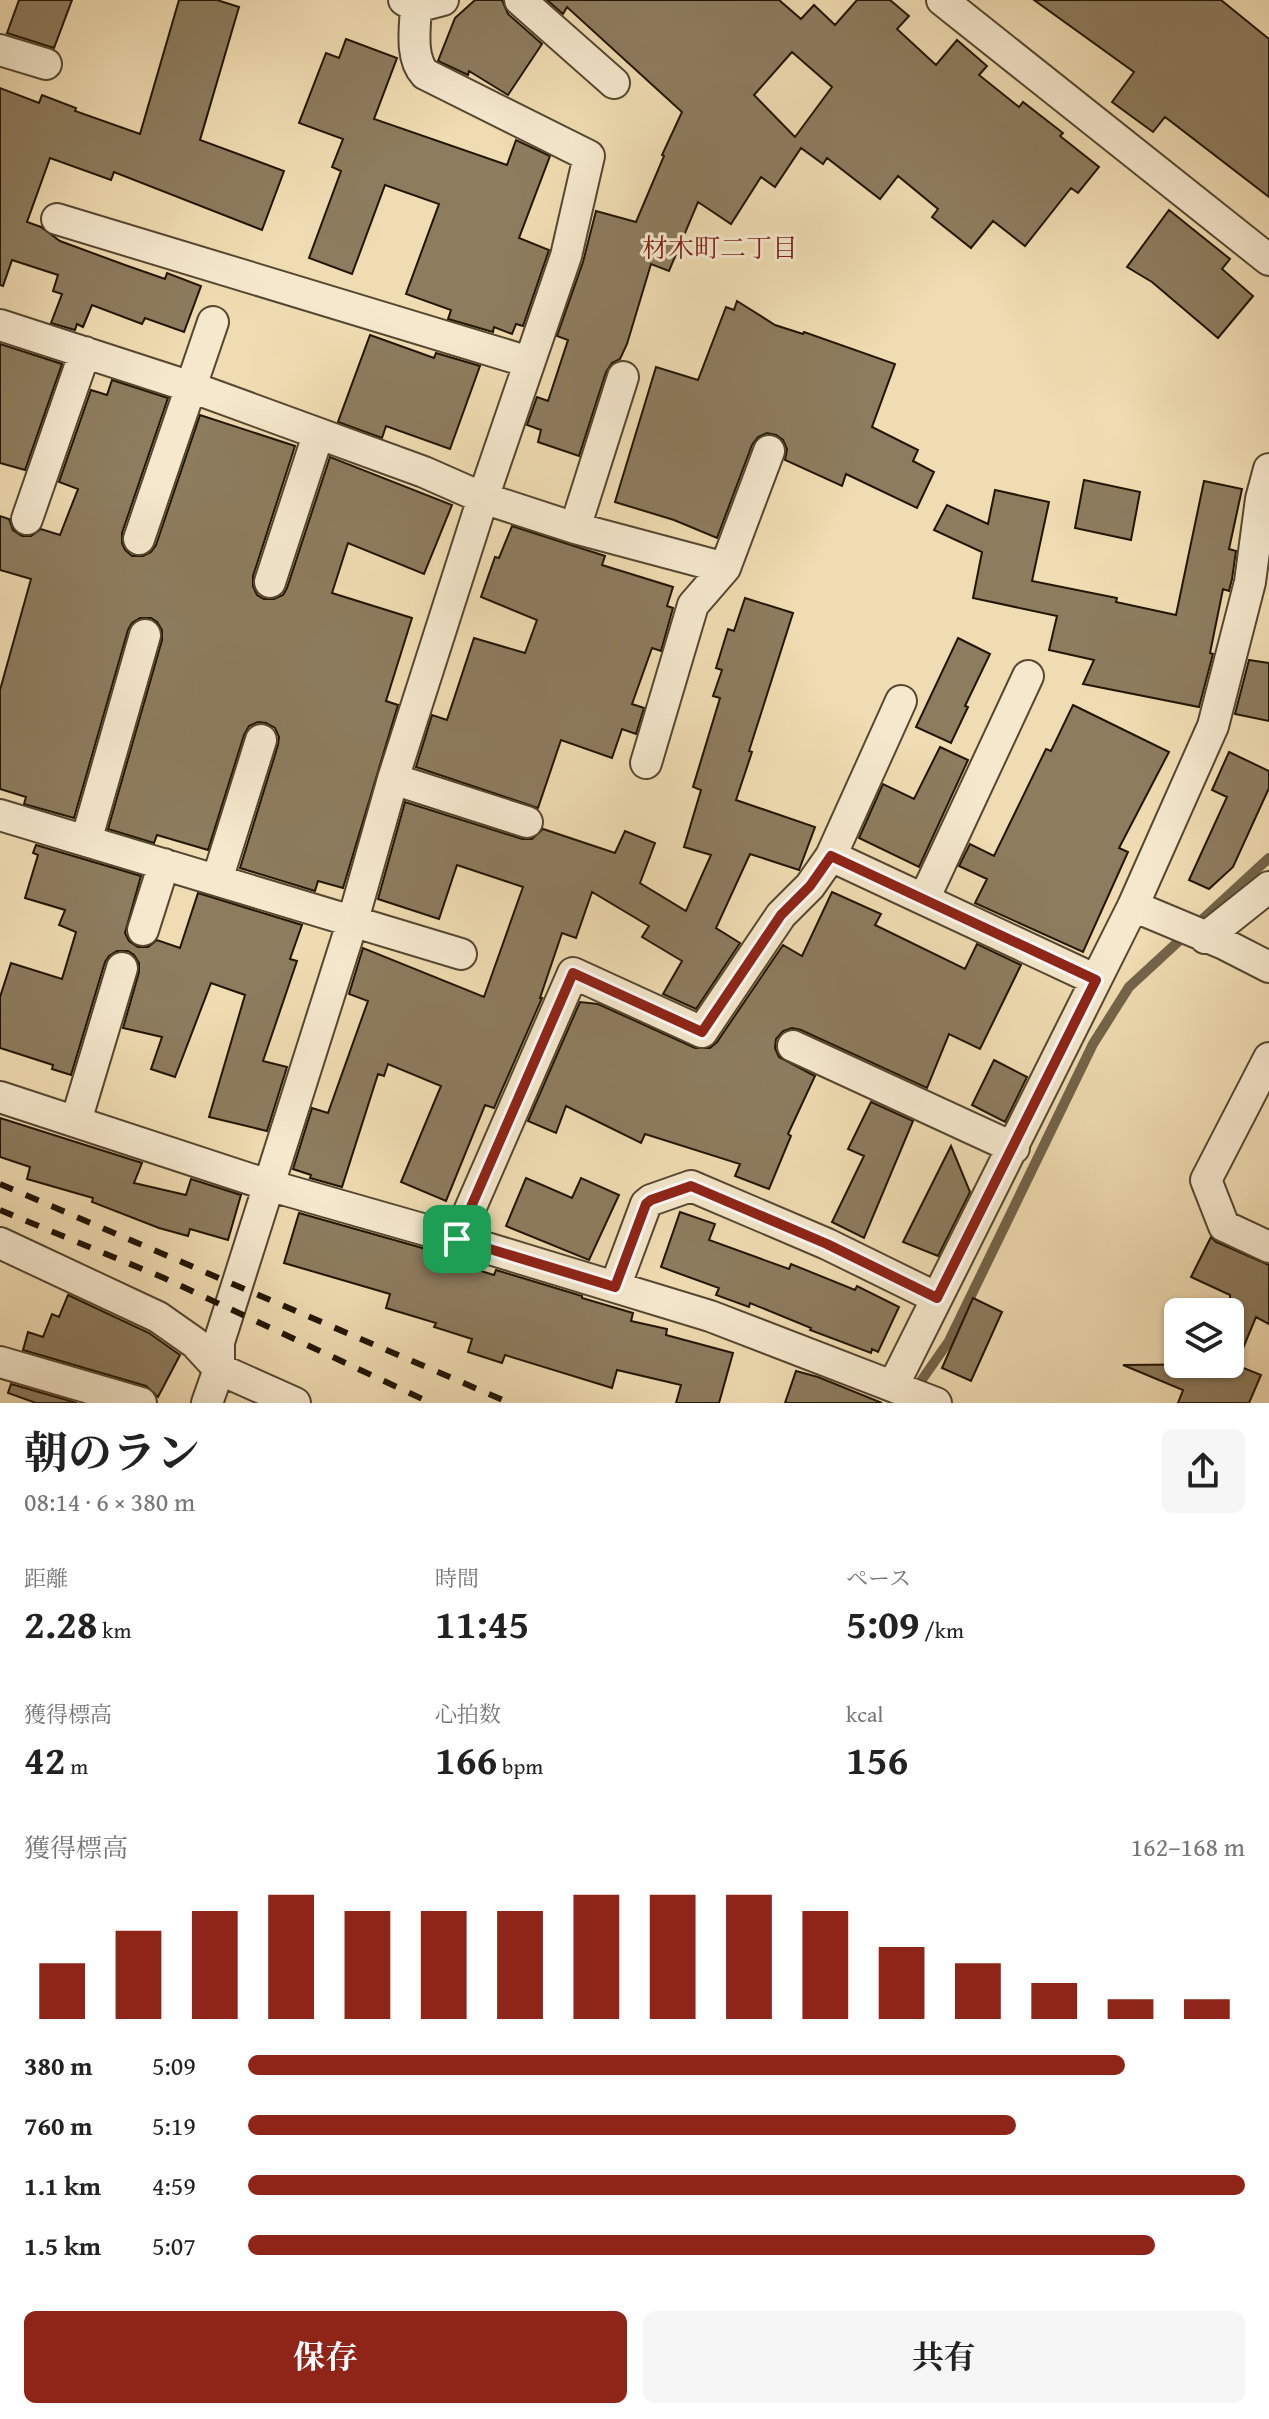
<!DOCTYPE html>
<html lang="ja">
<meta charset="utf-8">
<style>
:root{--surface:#fff;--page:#f6f6f6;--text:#222;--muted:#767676;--accent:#8f2418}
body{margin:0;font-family:"Gentium Book Plus","Noto Serif JP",serif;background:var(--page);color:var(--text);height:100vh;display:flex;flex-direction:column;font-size:30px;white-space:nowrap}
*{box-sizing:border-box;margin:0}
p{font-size:26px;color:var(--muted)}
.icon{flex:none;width:44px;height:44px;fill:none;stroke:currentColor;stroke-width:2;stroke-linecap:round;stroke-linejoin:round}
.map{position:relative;height:1403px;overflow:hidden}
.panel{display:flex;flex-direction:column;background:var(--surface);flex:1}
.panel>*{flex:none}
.fabs{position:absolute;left:1164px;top:1298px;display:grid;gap:16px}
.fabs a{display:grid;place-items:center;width:80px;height:80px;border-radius:12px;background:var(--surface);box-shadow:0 2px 6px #0004;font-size:40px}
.pin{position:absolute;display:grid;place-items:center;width:68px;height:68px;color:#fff;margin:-34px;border-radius:16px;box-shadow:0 4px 12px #0006}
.round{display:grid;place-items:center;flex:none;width:84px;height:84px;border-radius:12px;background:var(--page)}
.summary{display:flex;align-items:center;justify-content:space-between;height:136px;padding:0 24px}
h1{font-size:44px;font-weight:700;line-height:60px}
.figures{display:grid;grid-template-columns:repeat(3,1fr);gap:12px;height:136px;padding:8px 24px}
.figures div{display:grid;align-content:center}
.figures b{font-size:40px;font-weight:700}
.figures small{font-size:22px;font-weight:400}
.figures p{font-size:22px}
.chart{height:224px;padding:16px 24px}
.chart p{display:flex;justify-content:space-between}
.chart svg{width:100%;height:144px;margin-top:8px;stroke:var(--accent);stroke-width:6}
.action{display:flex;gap:16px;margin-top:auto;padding:16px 24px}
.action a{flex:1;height:92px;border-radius:12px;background:var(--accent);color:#fff;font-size:32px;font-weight:700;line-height:92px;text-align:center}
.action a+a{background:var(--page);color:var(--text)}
ul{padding:0 24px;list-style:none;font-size:26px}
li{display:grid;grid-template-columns:128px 96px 1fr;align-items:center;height:60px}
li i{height:20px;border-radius:10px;background:var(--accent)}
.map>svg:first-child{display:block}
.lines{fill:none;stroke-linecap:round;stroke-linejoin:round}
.stream{stroke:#736449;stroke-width:10}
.building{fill:#8d7c5e;stroke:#211504;stroke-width:2;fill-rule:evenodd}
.street-casing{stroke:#554730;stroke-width:34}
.street{stroke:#f5e8cd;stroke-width:30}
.rail{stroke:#211504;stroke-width:6;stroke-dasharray:14 14;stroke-linecap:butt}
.route-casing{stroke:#fff;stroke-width:16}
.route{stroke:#8f2418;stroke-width:10}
.labels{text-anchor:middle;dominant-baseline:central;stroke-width:6;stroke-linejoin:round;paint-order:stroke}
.neighbourhood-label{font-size:26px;fill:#7a1f14;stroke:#f5e8cd}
</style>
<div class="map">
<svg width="1269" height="1403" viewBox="0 0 1269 1403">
<rect width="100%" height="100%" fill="#f0dcb2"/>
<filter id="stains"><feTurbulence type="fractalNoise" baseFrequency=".0025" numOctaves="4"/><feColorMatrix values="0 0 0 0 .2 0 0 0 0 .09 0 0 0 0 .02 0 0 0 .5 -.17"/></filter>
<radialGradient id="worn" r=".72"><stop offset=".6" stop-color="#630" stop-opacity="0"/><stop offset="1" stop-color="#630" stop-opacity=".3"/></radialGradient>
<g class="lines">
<!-- stream -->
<path class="stream" d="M914,1391L949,1341L1093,1044L1129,987L1269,858"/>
</g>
<!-- building -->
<path class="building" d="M19,0H72L54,48L7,33Z
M179,0H217L239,7L200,140L284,171L262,230L114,172L111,180L50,158L27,222L41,227L60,241L125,265L165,279L167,273L201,286L184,332L145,318L142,324L92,305L83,327L77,324L75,330L51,323L62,294L53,291L58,275L12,260L3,286L0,285V88L39,103L42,95L76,108L75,111L140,134Z
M475,0H502L508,14L542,44L508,95L469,71L468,75L438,61L455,18Z
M547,0H779L801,19L814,5L835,25L857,0H890L909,16L897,29L936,65L957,40L987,66L979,75L1019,107L1023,102L1063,133L1060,136L1099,167L1078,193L1071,188L1025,246L993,221L971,248L932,217L938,209L898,176L880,199L827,158L823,164L801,148L775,187L761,177L731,224L698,202L669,271L651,264L627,344L620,359L612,363L606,372L579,456L538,442L541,430L527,425L537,397L548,401L568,340L557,336L583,262L596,211L636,222L664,156L662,155L682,112L567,7L563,14ZM792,52L832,87L795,137L754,95Z
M1034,0H1221L1269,39V197L1165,117L1153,132L1112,102L1134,72Z
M346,39L397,58L374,119L507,165L516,140L550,156L519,238L549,250L523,326L516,324L512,334L494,327L493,332L448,319L451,310L406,294L439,204L385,185L352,274L309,258L341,171L332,167L343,139L299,123L326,53L339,58Z
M1169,210L1230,259L1222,269L1253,296L1218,338L1152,282L1127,267Z
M737,301L775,325L803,334L804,332L895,364L872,427L918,450L913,461L934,472L917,508L846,474L842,486L785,460L787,449L783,440L776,435L767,433L758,437L752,445L717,538L674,520L615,502L656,367L698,380L726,307L734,310Z
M370,335L434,358L436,353L480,366L450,449L386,426L382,438L338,422Z
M0,344L62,364L25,470L0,463Z
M112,380L168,398L122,533V543L125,550L132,556H143L151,552L156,545L200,415L295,446L253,576V586L257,595L264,599H274L283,595L287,588L330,457L452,505L424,574L348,543L332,593L412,618L386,701L398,705L343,888L318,881L315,891L240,868L278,745L279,737L275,728L266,723L258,722L249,726L244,735L208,850L157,835L154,843L108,829L162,640V630L157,622L151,618H140L132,623L128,630L74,818L24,804L26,797L0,789V690L31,579L0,570V516L9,519L13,530L22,536H31L41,529L60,535L78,489L59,482L91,390L107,395Z
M1084,480L1140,492L1131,540L1075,528Z
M1204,481L1242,489L1229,549L1236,551L1232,579L1229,591L1223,589L1210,653L1213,654L1199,707L1083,684L1094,660L1049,650L1057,616L973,598L982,552L934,530L947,505L988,524L995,490L1049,502L1032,581L1117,598L1116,602L1176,615Z
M512,526L605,556L602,565L673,587L667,606L673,608L661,651L652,648L632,704L644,708L636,734L622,729L612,758L561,740L538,808L416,767L432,715L447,720L474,638L525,653L537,620L481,597L495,557L499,558Z
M745,598L793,613L749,751L752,752L736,800L815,827L799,870L750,854L716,928L740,943L696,1009L663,994L682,961L642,937L649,926L592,892L576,938L562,933L540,998H542L494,1108L485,1105L446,1201L401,1182L441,1086L388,1064L384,1076L378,1074L342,1187L310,1178L311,1175L293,1169L312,1108L328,1113L368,1001L349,994L363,948L484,997L523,887L457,865L439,919L378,899L405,802L522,839H532L543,829L615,853L625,831L655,843L640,883L686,911L711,855L684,847L701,790L693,787L720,698L713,696L722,670L716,668L728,629L734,631Z
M958,638L990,654L965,706L968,707L951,743L916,727Z
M1249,660L1269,663V721L1235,714Z
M1073,705L1169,752L1119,848L1128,852L1083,952L975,903L987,879L959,866L970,844L994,856L1046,749L1051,751Z
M940,747L968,760L919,867L859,838L883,784L914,799Z
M1229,752L1269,771V788L1233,867L1209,889L1189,880L1227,797L1212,790Z
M36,845L141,876L125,933L129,941L138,947H148L157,940L180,948L198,893L302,925L290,959L297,961L263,1061L287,1067L267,1131L209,1117L245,995L211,983L175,1077L151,1069L162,1037L123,1028L139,972V963L134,955L128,951H117L109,956L105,962L71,1075L52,1069L53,1065L0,1048V997L11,963L62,979L76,932L59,925L65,910L25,898L38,855L33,853Z
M832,892L881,914L875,925L965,969L977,944L1021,965L980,1049L949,1034L927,1088L801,1030L792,1028L783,1031L776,1039L775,1048L779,1057L815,1076L788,1134L791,1136L769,1189L735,1176L740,1164L645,1134L641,1143L566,1106L556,1133L528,1121L580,1002L598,1004L695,1048H710L717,1042L783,945L802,956Z
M994,1060L1027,1077L1005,1122L972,1105Z
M871,1102L913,1121L864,1238L832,1222L864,1156L848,1149Z
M0,1118L142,1163L134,1183L186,1195L191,1179L241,1195L228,1240L190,1229L188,1236L159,1228L92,1202L93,1198L27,1179L30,1167L0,1157Z
M951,1146L970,1192L938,1256L903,1242Z
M526,1178L572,1198L581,1178L619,1195L589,1260L506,1226Z
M680,1212L715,1224L709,1240L789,1269L791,1264L855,1290L857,1286L899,1307L878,1352L872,1349L871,1353L810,1330L811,1328L750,1303L749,1307L716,1295L719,1288L661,1267Z
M299,1213L440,1253L439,1258L494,1275L496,1270L582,1296V1298L633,1313L631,1321L667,1329L666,1335L733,1353L719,1403H676L681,1385L617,1370L612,1388L505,1355L502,1363L468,1352L472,1339L434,1327L436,1323L386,1308L390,1294L284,1263Z
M1211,1237L1216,1242L1269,1265V1324L1256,1317L1236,1365L1261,1375L1249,1403H1178L1183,1390L1123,1365L1230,1364V1295L1191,1277Z
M68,1295L149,1333L180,1355L158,1397L146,1386L23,1350L28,1332L43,1337L52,1314L59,1317Z
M973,1298L1002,1312L971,1381L942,1368Z
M796,1371L818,1377L882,1403H785Z
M11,1384L77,1403H36L8,1393Z"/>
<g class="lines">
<defs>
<path id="street" d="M404,0L416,7L443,0
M520,0L614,83
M942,0L1269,260
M0,50L46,64
M57,219L529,362
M0,325L191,387L424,472L483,498L575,528L725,568L693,605L646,763
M27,519L85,352
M575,528L623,377
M139,539L213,322
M725,568L769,451
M270,582L318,435
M393,779L527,822
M0,815L461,954
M86,841L145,635
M831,856L1096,980
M217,880L261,740
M924,899L1028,676
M1133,906L1224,944L1269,967
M143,930L164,864
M1205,938L1269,887
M793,1046L1014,1148
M1269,1058L1206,1180L1224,1226L1269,1247
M0,1097L268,1185L457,1239L710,1316L936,1403
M76,1121L122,968
M457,1239L573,973L702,1032L781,915L810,886L831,856L901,701
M0,1243L158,1317L195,1343L219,1369L295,1403
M615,1287L646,1204L651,1200L691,1186L827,1244L937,1298
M0,1362L141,1403
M893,1386L1133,906L1213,726L1250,582L1261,499L1269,469
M207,1403L219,1369V1342L353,920L393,779L483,498L566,256L589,156L425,74C410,58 415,28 416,7"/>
</defs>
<!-- street casing -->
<use href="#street" class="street-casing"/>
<!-- street -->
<use href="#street" class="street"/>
<!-- rail -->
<path class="rail" d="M0,1184L510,1403
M0,1210L164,1278L431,1403"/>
</g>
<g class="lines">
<defs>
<path id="route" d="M831,856L1096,980L937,1298L827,1244L691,1186L651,1200L646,1204L615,1287L457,1239L573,973L702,1032L781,915L810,886Z"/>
</defs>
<!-- route casing -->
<use href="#route" class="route-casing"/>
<!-- route -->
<use href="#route" class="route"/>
</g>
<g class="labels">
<!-- neighbourhood labels -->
<g class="neighbourhood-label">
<text x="720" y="247">材木町二丁目</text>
</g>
</g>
<rect width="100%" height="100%" filter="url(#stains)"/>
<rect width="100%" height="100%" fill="url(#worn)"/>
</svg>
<div class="fabs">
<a><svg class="icon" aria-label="layers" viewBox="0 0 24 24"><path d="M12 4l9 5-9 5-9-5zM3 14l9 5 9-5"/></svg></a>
</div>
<div class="pin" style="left:457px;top:1239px;background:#1e9e55"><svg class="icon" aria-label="arrive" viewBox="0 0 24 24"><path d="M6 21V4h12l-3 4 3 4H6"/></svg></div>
</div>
<section class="panel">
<div class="summary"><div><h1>朝のラン</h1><p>08:14 · 6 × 380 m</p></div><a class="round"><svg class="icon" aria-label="share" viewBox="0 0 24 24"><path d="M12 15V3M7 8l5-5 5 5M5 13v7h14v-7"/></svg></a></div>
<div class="figures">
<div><p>距離</p><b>2.28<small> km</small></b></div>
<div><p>時間</p><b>11:45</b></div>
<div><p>ペース</p><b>5:09<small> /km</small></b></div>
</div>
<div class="figures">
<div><p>獲得標高</p><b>42<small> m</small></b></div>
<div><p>心拍数</p><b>166<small> bpm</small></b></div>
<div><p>kcal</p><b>156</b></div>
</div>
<div class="chart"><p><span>獲得標高</span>162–168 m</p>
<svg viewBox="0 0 160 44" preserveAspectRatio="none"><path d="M5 44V27M15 44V17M25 44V11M35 44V6M45 44V11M55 44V11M65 44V11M75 44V6M85 44V6M95 44V6M105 44V11M115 44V22M125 44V27M135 44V33M145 44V38M155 44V38"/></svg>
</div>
<ul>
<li><b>380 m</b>5:09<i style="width:88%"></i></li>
<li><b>760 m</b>5:19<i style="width:77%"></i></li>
<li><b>1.1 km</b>4:59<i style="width:100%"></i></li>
<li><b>1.5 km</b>5:07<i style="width:91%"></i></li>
</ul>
<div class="action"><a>保存</a><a>共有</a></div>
</section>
